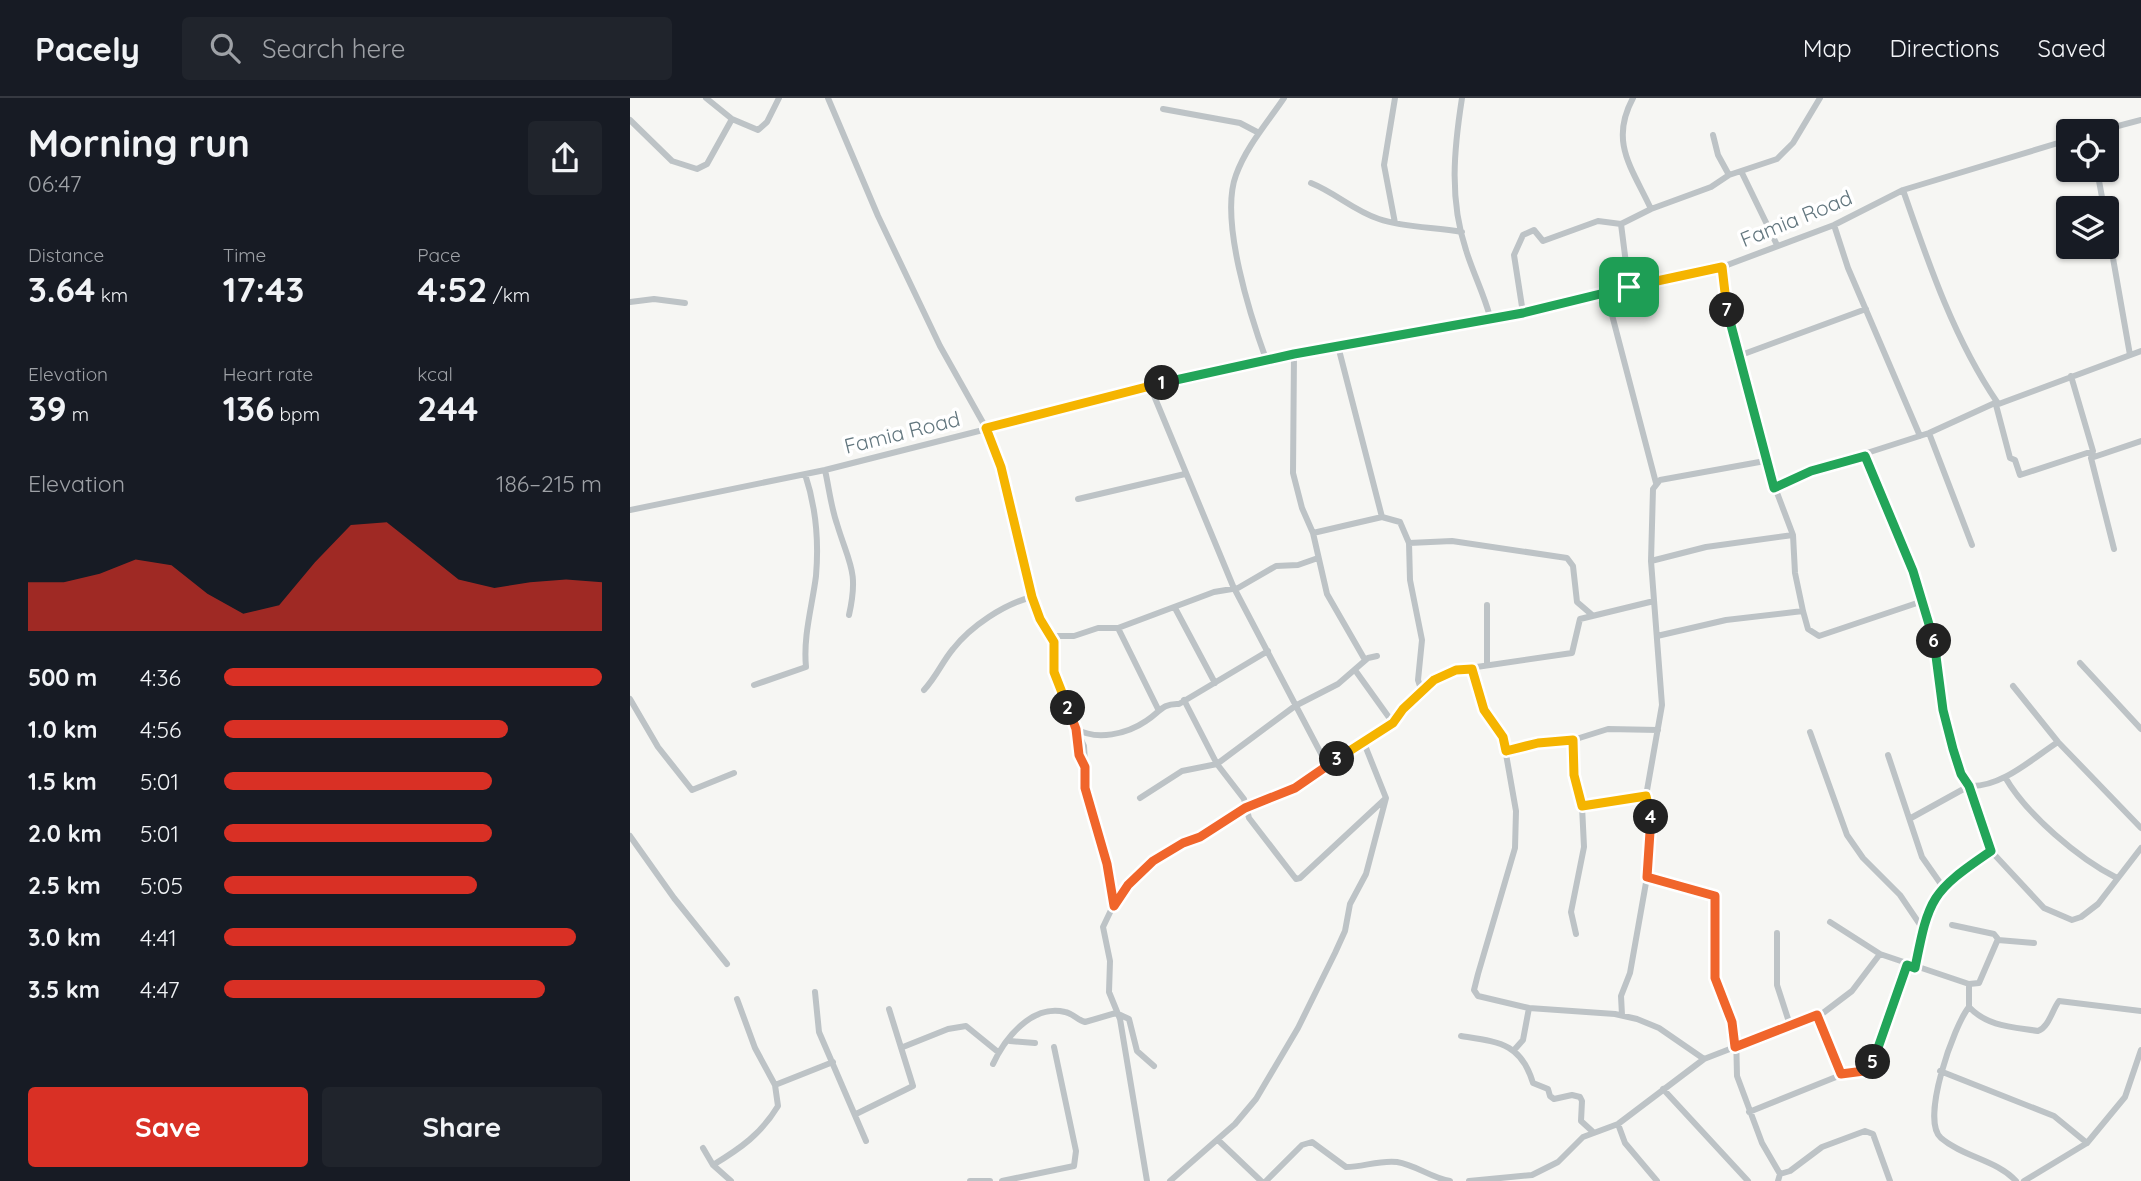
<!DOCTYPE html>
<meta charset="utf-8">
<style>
:root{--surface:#171b24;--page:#20242c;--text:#f1f3f6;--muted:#9ea1a6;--line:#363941;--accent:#d93025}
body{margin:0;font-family:Quicksand,sans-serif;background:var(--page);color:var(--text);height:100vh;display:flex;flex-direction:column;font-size:26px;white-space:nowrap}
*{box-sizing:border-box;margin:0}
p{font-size:23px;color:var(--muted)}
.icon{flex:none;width:38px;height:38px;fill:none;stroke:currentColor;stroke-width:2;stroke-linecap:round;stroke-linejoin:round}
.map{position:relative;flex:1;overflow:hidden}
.sheet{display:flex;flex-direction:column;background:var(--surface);width:630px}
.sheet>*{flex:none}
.controls{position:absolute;left:1426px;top:21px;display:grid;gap:14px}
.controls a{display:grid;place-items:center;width:63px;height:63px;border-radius:7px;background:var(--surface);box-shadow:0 2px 5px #0004;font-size:35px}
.pin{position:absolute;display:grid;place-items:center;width:60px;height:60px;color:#fff;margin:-30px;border-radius:14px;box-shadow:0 4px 10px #0006}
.km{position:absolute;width:35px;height:35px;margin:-18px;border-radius:50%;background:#222;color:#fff;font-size:19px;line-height:35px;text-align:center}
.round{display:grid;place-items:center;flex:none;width:74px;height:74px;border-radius:7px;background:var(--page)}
.head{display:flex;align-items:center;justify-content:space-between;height:119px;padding:0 28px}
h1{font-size:38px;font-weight:700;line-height:52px}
.figures{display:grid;grid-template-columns:repeat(3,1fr);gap:10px;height:119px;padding:7px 28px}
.figures div{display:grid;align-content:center}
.figures b{font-size:35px;font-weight:700}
.figures small{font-size:19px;font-weight:400}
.figures p{font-size:19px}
.chart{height:196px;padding:14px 28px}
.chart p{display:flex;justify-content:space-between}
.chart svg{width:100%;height:126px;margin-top:7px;fill:var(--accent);opacity:.7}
.button{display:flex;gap:14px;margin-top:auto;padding:14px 28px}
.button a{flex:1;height:80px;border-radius:7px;background:var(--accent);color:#fff;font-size:28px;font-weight:700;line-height:80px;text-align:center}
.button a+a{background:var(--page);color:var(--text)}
ul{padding:0 28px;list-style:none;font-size:23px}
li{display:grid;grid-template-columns:112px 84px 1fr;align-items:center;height:52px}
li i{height:18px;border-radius:9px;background:var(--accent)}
header{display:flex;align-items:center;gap:42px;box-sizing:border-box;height:98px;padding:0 35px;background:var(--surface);border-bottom:2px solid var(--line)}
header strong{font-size:33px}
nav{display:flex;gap:38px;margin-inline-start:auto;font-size:24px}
.search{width:490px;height:63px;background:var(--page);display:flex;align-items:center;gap:18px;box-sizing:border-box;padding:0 24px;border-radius:7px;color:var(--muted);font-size:26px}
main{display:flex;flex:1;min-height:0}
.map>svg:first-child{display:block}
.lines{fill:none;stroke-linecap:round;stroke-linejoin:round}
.minor{stroke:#bdc3c6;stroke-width:6}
.split-1-casing{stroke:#fff;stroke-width:14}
.split-2-casing{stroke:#fff;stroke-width:14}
.split-3-casing{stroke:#fff;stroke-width:14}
.split-4-casing{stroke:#fff;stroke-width:14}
.split-5-casing{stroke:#fff;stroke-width:14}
.split-6-casing{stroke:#fff;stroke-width:14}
.split-7-casing{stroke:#fff;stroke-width:14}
.split-8-casing{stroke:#fff;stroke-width:14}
.split-1{stroke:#22a559;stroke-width:9}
.split-2{stroke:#f5b400;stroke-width:9}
.split-3{stroke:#f0652b;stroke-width:9}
.split-4{stroke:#f5b400;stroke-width:9}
.split-5{stroke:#f0652b;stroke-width:9}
.split-6{stroke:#22a559;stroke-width:9}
.split-7{stroke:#22a559;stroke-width:9}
.split-8{stroke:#f5b400;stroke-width:9}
.labels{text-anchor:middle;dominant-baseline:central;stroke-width:7;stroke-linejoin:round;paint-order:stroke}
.street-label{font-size:21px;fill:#62767e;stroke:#fff}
</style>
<header>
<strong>Pacely</strong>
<div class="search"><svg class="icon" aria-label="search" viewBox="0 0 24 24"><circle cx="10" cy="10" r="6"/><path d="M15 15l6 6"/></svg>Search here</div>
<nav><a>Map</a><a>Directions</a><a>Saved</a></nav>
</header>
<main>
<section class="sheet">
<div class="head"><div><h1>Morning run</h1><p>06:47</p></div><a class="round"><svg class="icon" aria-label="share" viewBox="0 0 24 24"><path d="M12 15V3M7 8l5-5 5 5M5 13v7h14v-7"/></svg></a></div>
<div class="figures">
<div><p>Distance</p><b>3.64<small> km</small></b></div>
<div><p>Time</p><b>17:43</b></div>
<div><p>Pace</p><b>4:52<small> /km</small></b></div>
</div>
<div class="figures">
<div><p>Elevation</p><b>39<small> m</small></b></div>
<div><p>Heart rate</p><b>136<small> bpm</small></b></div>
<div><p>kcal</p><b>244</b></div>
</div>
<div class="chart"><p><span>Elevation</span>186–215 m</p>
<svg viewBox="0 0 160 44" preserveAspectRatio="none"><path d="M0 44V27L10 27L20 24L30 19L40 21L50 31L60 38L70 35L80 20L90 7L100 6L110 16L120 26L130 29L140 27L150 26L160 27V44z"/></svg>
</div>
<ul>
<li><b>500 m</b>4:36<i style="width:100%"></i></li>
<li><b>1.0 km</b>4:56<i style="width:75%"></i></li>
<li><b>1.5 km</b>5:01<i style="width:71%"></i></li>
<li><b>2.0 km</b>5:01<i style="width:71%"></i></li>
<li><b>2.5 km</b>5:05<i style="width:67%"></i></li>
<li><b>3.0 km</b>4:41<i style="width:93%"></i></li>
<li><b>3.5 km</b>4:47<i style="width:85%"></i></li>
</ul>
<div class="button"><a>Save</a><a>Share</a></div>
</section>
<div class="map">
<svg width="1511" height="1083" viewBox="0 0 1511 1083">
<rect width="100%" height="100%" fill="#f6f6f3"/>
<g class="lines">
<!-- minor -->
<path class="minor" d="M198,0L248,118L310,248L356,330L371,369L402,499L409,521L424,544V574L446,631L449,657L455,669L457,698L477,766L483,808L473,829L480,863L479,894L490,921L517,1083
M765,0L754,67L765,125
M832,0C824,51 819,101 836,152C843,175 854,196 860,219
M1003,0C979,44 1002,70 1021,111
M533,11L610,25L629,35
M102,21L128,32L137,24L149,0
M0,22L42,63L67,71L77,66L102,21L76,0
M1469,33L1511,22
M1083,37L1088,57L1099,77
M1467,72L1474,110
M1112,75L1147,147
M681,85C706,95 724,113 749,121C775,130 805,129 832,134
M1273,92C1298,164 1324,241 1367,304
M991,126L999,189
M1477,126L1500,257
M1204,127L1218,170L1290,338
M1092,169L1097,212L1135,363L1163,437L1165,475L1173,513L1178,531L1189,538L1293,503
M976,194L1026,385
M0,204L24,201L55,205
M893,215L884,157L893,137L904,132L913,143L968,123L991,126L1021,111L1081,89L1099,77L1147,61L1163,45L1190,0
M708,248L752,419
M664,256L663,375L672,410L683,435L697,496L735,562
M1111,257L1236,211
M637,264C621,220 589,122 606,77C616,49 637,25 654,0
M1441,278L1463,353L1461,360L1484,451
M520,288L603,488L697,667
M1366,307L1380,360L1385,362L1390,377L1463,353
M1299,335L1342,447
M1235,358L1293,503L1307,554L1313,612L1323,651L1331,676L1339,688L1361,753L1414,810L1442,822L1451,819L1468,806L1511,750
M1461,360L1511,343
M195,372C199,390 201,409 207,426C219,466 229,473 219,517
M1144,390L1181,373L1299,335L1367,304L1366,307L1511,253
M448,401L555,376
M0,412L195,372L605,268L860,219L893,215L1092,169L1204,127L1273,92L1438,42
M683,435L752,419L770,424L779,445L780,482L792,542L788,582L792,594
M779,445L822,443L937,460L943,468L947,504L961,516
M1021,463L1076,449L1163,437
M857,507V566
M545,510L585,585
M488,530L528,611
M421,538H444L468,530H488L584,494L608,490L646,468L668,467L688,460
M1027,538L1096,522L1173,513
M1450,565L1511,631
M842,571L854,612L873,639L886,713L885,750L848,876L844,892L848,898L899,910L985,916L1007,921L1029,930L1074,961
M725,572L763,625
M124,587L176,569C173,538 182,509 186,478C189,443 186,409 175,376
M1383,588L1428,644L1511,730
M294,592C307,578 312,564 323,551C341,528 374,506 402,499
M0,601L28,649L62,692L104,675
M554,602L587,666L614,701L619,720L666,781L670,780L755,701
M446,631C467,643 497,636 516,623C529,615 532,605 549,606L638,553
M447,633L454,648L455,666
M1180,634L1217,737L1233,760L1270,797L1293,831
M943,642L944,677L952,708L1016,698
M876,653L908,645L943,642L978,631L1028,632
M1258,657L1292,759L1313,789
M1375,679C1396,716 1449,761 1487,780
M510,700L552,673L587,666L665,608L708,586L738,560L747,558
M1281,720L1339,688C1371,690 1403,660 1428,644
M0,738L44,800L97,866
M1017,779L1085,798V880L1106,935L1107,978L1132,1045L1150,1076
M483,808L498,787L523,763L553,745L570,739L615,710L635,705L683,678L763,625L773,611L804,582L826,572L942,555L950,521L1024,503
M1200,824L1250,856L1339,886L1349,885L1368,841L1364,836L1322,827
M1147,835V887L1160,927
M946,836L941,814L954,749L952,708
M1368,842L1404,845
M1285,870C1299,799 1302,794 1361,753
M1339,886V909C1324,927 1290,1022 1311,1040C1333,1059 1367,1062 1386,1083
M185,894L189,934L236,1043
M1339,909C1358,929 1383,929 1408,933C1419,929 1422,912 1429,903L1511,913
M992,917L991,898L1000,875L1017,779L1022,724L1016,698L1032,607L1021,463L1023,391L1030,382L1135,363
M1187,917L1211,977
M831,938C869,944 891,945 903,985L918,991L920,998L924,1001L942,997L950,999L952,1003L951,1023L962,1033
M380,943L405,945
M273,949L318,931L336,928L368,954
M885,951L893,942L899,910
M363,966C375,940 402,906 435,914C442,915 448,922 455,924L486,915L499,921L507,953L524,968
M1310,973L1424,1018L1457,1045
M145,987L203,964
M1033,991L1118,1083
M1119,1014L1211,977L1239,971L1277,867
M226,1016L283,988L259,911
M988,1026L995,1045L1027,1083
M588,1042L631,1083
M73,1050L83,1067L101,1083
M83,1067C111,1050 131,1036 148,1008L145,987L125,950L107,901
M340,1083H360
M372,1083L444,1068L446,1053L424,949
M540,1083L605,1026L626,1001L668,930L705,855L715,833L720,806L736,776L756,700L734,645
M636,1083L672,1047L682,1044L716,1069C733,1069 749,1062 767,1064C786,1067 799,1079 820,1083
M839,1083L902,1077L928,1064L953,1039L988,1026L1074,961L1193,915L1222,893L1250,856
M1148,1083L1150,1076L1160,1073L1192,1049L1235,1033L1243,1036L1260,1083
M1394,1083L1457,1045L1495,999L1511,952"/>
</g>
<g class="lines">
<defs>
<path id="split-1" d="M532,285L664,256L893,215L999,189"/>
<path id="split-2" d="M438,610L424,574V544L410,521L402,499L371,369L356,330L532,285"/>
<path id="split-3" d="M438,610L446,631L449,657L455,669V690L477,766L484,808L498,787L523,763L553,745L570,739L615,710L665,690L707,661"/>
<path id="split-4" d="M707,661L763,625L773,611L804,582L826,572L842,571L854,612L873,639L876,653L908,645L943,642L944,677L952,708L1016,698L1021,719"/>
<path id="split-5" d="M1021,719L1017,779L1085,798V880L1102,924L1105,949L1187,917L1211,976L1234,973L1243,964"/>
<path id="split-6" d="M1243,964L1277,867L1285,870C1299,799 1301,794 1361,753L1339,688L1331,676L1323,651L1313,612L1304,543"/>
<path id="split-7" d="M1097,212L1144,390L1181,373L1235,358L1283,473L1304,543"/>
<path id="split-8" d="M999,189L1092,169L1097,212"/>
</defs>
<!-- split-1 casing -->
<use href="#split-1" class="split-1-casing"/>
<!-- split-2 casing -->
<use href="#split-2" class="split-2-casing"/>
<!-- split-3 casing -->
<use href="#split-3" class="split-3-casing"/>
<!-- split-4 casing -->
<use href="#split-4" class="split-4-casing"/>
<!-- split-5 casing -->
<use href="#split-5" class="split-5-casing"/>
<!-- split-6 casing -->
<use href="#split-6" class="split-6-casing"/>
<!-- split-7 casing -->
<use href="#split-7" class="split-7-casing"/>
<!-- split-8 casing -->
<use href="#split-8" class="split-8-casing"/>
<!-- split-1 -->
<use href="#split-1" class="split-1"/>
<!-- split-2 -->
<use href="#split-2" class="split-2"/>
<!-- split-3 -->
<use href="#split-3" class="split-3"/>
<!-- split-4 -->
<use href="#split-4" class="split-4"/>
<!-- split-5 -->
<use href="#split-5" class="split-5"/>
<!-- split-6 -->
<use href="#split-6" class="split-6"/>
<!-- split-7 -->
<use href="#split-7" class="split-7"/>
<!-- split-8 -->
<use href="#split-8" class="split-8"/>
</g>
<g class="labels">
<!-- street labels -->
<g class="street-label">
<text transform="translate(1166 120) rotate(-22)">Famia Road</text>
<text transform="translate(272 334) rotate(-14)">Famia Road</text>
</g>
</g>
</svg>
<div class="controls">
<a><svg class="icon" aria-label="locate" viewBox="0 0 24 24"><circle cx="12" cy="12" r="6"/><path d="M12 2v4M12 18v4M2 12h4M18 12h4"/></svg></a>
<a><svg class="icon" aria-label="layers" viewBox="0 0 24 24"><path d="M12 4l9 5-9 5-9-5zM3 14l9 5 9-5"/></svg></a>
</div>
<div class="pin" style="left:999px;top:189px;background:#1e9e55"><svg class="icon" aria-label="arrive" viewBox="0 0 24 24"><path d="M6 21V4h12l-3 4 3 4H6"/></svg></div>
<b class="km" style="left:532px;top:285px">1</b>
<b class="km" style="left:438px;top:610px">2</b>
<b class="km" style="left:707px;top:661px">3</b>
<b class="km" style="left:1021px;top:719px">4</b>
<b class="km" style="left:1243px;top:964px">5</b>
<b class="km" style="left:1304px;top:543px">6</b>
<b class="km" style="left:1097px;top:212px">7</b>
</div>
</main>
